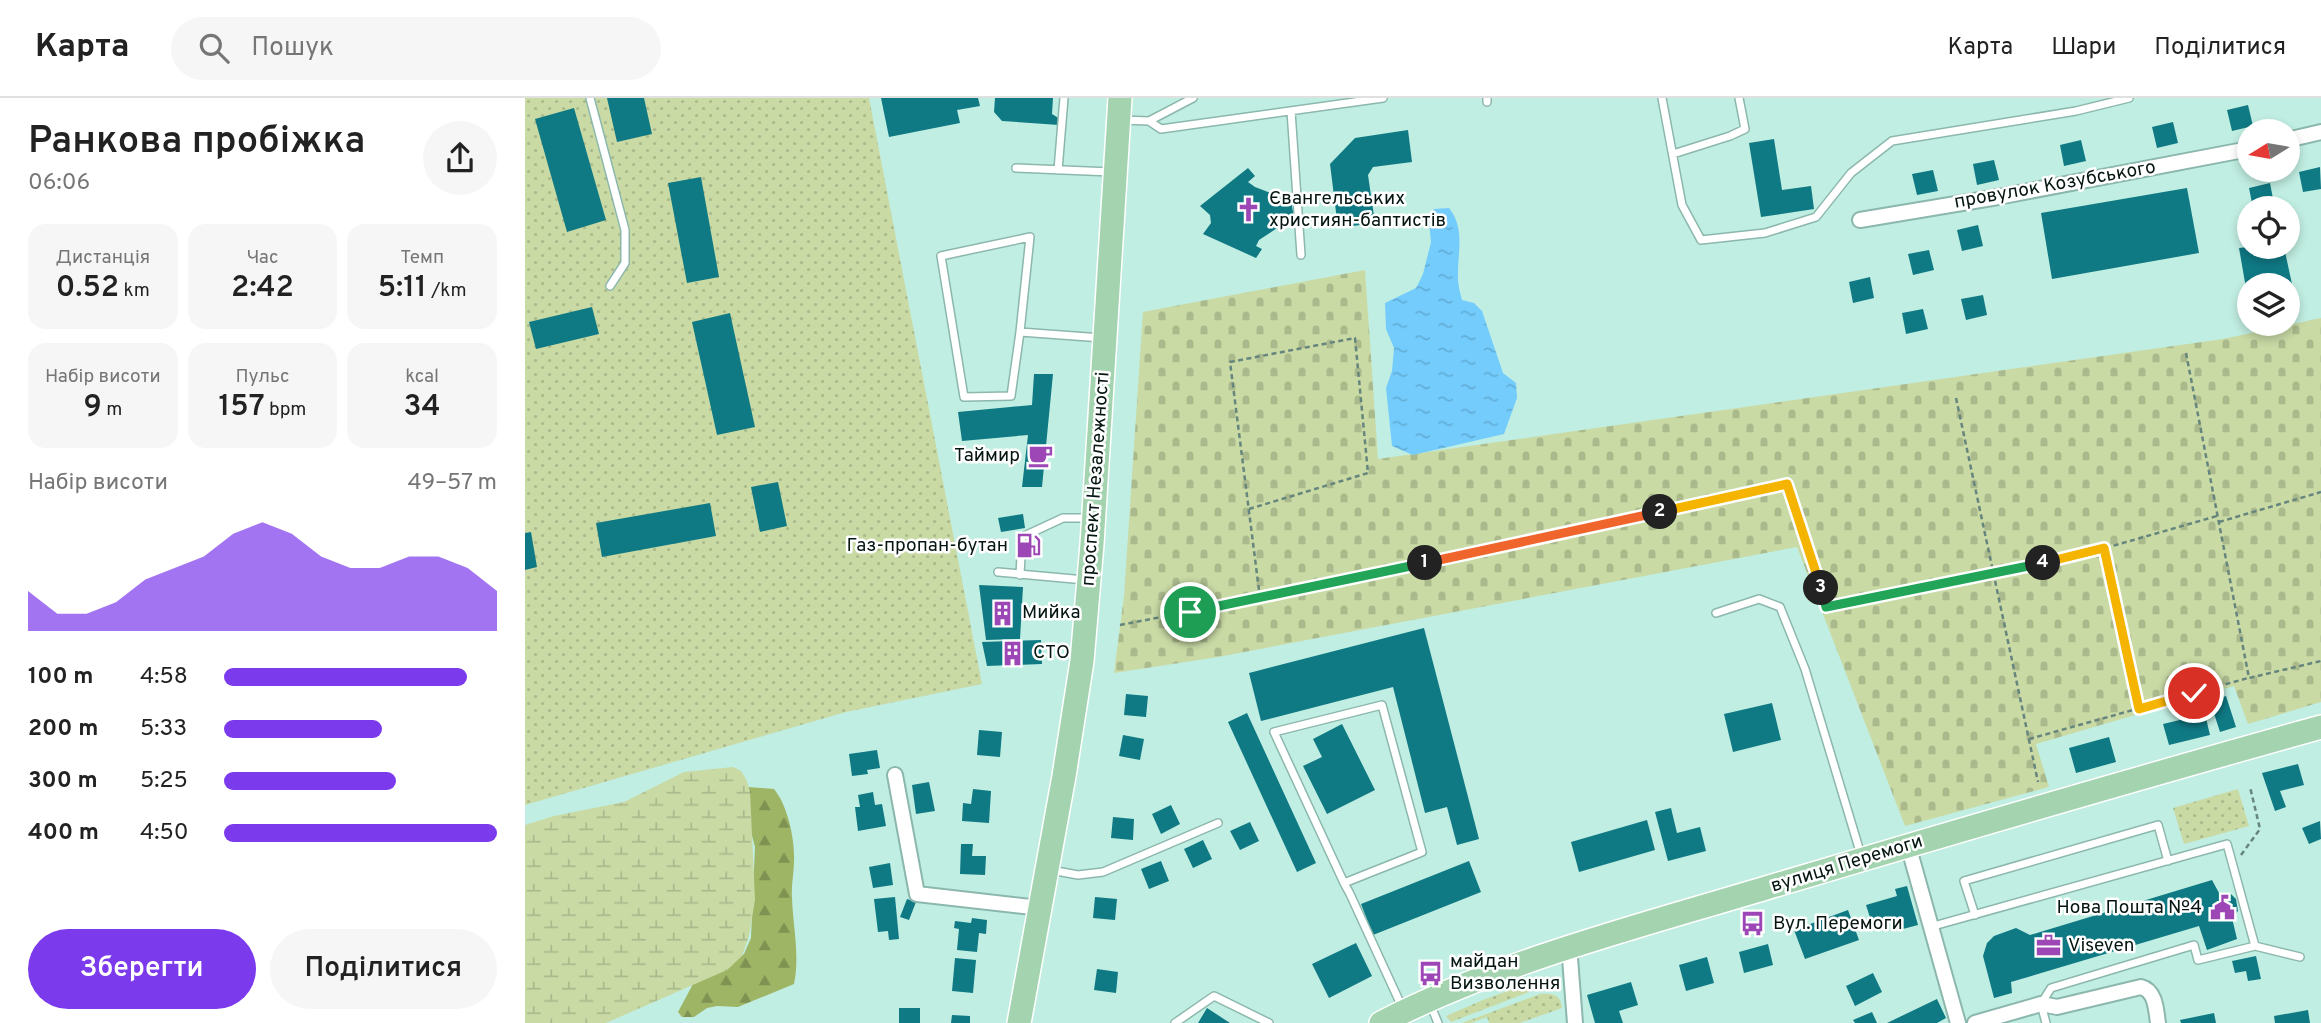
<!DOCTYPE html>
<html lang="uk">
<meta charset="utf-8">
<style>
:root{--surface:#fff;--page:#f6f6f6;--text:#222;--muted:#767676;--line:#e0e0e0;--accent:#7c3aed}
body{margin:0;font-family:Overpass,sans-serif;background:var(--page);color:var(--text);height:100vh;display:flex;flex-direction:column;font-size:26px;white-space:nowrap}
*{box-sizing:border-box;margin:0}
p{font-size:23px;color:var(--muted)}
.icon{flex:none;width:38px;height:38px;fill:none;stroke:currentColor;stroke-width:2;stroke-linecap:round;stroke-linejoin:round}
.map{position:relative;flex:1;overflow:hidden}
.details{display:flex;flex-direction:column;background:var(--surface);width:525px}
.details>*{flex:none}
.needle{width:46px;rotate:259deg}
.buttons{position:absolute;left:1712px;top:21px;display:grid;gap:14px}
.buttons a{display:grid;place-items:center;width:63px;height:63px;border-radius:50%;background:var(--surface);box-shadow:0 4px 10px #0003;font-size:35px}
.pin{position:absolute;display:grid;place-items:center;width:60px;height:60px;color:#fff;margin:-30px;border:4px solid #fff;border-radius:50%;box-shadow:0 2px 7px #0007}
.km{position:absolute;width:35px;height:35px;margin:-18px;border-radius:50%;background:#222;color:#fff;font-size:19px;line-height:35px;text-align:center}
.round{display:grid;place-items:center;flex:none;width:74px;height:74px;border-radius:37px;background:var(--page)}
.summary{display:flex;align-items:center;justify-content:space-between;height:119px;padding:0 28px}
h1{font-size:38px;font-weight:600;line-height:52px}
.figures{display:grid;grid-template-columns:repeat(3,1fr);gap:10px;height:119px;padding:7px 28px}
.figures div{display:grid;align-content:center;border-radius:18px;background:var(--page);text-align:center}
.figures b{font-size:30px;font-weight:600}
.figures small{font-size:19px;font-weight:400}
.figures p{font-size:19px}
.chart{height:196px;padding:14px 28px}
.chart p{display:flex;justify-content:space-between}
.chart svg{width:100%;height:126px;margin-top:7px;fill:var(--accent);opacity:.7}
.button{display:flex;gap:14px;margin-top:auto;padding:14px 28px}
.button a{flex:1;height:80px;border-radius:42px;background:var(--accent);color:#fff;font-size:28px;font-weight:600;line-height:80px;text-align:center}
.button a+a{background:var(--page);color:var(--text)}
ul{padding:0 28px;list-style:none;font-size:23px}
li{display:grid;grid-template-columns:112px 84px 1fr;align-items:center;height:52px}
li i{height:18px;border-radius:9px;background:var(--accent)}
header{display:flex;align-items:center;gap:42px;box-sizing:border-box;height:98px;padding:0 35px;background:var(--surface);border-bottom:2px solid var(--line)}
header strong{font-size:33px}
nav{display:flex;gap:38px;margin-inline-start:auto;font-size:24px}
.search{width:490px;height:63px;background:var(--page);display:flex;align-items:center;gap:18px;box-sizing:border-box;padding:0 24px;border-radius:38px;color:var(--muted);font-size:26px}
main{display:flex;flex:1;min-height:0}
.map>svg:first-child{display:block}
.green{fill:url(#green-dots)}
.forest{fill:url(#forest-firs)}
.wetland{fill:url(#wetland-marsh)}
.cemetery{fill:url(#cemetery-stones)}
.water{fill:url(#water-ripples)}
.building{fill:#0f7984}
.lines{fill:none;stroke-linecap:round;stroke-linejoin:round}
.lane-casing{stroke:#8cb7ad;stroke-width:10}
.street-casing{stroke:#8cb7ad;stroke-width:18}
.primary-casing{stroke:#fff;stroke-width:26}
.path{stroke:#66857d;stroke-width:2.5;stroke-dasharray:5 3.5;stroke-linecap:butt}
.lane{stroke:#fff;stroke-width:7}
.street{stroke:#fff;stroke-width:14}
.primary{stroke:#a3d4af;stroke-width:23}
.split-1-casing{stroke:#fff;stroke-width:14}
.split-2-casing{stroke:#fff;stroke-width:14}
.split-3-casing{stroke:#fff;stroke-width:14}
.split-4-casing{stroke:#fff;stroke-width:14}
.split-5-casing{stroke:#fff;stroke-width:14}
.split-1{stroke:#22a559;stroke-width:9}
.split-2{stroke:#f0652b;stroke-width:9}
.split-3{stroke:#f5b400;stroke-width:9}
.split-4{stroke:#22a559;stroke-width:9}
.split-5{stroke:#f5b400;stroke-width:9}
.labels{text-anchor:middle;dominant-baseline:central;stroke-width:5;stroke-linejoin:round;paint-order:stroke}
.street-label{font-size:19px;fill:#051612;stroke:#fff}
.poi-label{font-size:19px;fill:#051612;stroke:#fff;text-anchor:start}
</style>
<header>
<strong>Карта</strong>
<div class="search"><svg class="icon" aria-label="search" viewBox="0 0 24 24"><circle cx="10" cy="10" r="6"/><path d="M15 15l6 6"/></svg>Пошук</div>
<nav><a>Карта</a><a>Шари</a><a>Поділитися</a></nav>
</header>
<main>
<section class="details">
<div class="summary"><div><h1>Ранкова пробіжка</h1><p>06:06</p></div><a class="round"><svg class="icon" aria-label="share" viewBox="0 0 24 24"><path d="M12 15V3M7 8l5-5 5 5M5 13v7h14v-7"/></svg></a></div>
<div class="figures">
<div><p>Дистанція</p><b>0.52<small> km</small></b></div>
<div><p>Час</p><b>2:42</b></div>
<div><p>Темп</p><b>5:11<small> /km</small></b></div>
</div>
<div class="figures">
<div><p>Набір висоти</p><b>9<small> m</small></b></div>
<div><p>Пульс</p><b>157<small> bpm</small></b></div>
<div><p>kcal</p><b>34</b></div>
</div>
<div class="chart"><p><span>Набір висоти</span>49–57 m</p>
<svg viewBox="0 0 160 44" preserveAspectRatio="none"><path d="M0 44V30L10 38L20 38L30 34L40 26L50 22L60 18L70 10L80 6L90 10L100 18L110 22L120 22L130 18L140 18L150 22L160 30V44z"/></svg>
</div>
<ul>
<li><b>100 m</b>4:58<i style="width:89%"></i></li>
<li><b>200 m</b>5:33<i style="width:58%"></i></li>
<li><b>300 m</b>5:25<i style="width:63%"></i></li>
<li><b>400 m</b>4:50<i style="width:100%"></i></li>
</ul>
<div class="button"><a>Зберегти</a><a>Поділитися</a></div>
</section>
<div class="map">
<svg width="1796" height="925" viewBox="0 0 1796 925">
<defs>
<pattern id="green-dots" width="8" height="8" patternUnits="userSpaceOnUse" patternTransform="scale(1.75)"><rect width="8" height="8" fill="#c9daa5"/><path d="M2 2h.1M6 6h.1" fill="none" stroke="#abba8d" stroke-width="1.8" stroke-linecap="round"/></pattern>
<pattern id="forest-firs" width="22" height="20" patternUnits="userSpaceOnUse" patternTransform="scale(1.75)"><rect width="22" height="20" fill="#9eb565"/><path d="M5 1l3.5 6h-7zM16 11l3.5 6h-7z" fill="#7f9252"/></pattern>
<pattern id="wetland-marsh" width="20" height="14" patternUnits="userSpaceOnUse" patternTransform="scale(1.75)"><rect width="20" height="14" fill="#c9daa5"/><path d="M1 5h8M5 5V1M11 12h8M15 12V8" fill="none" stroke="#abba8d"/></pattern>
<pattern id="cemetery-stones" width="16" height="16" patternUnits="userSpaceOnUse" patternTransform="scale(1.75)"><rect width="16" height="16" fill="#c9daa5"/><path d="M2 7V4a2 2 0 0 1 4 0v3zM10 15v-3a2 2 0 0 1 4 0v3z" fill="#abba8d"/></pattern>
<pattern id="water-ripples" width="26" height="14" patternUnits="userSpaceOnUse" patternTransform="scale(1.75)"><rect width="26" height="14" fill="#73ccfc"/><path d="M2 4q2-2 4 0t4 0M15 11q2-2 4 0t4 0" fill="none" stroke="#62aed7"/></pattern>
</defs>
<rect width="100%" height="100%" fill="#c1eee2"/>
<!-- green -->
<path class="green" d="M0,0H344L457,586L321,614L0,707Z
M1713,691L1724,728L1659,746L1648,710Z
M1007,884V891L1004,894L926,924L921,918L958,902Z
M1015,896C1027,895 1036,896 1037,910L995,925H964L962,919L946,925H937Z"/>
<!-- forest -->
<path class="forest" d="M223,689L249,691C263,708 270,742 269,763C269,775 266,788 267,800C268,829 275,857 269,886L213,909L192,908L182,910L169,919H157L153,914L168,886L183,876L206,866L219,856L226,840L230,749L226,734Z"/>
<!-- wetland -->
<path class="wetland" d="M208,669L216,673L221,681L225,693L230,802L224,838L217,858L202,872L81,925H0V727L29,718L99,704L159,674Z"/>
<!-- cemetery -->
<path class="cemetery" d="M840,172L853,361L1698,241L1796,220V604L1723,626L1709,588L1511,646L1524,689L1380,728L1272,449L693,559L589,575L599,498L618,214Z"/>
<!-- water -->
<path class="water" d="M924,110C941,131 932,156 933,180C933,187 935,195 937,202L949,205L957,213L978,275L991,285L992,300L979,336L888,357L867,348L861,290L867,273L869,250L861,231L860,205L891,190L898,176L906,144L904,123L909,111Z"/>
<!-- building -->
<path class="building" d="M82,0H119L127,36L92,44Z
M356,0H453L455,8L432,12L435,25L364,39Z
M470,0H528L527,16L535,21L534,27L477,23L469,14Z
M1723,7L1728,28L1707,33L1702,12Z
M49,10L81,122L42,134L10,21Z
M1648,24L1653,45L1632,50L1627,29Z
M883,32L887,64L848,69L843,77L850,125L813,130L805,66L830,40Z
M1249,41L1257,92L1286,88L1289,111L1236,119L1224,45Z
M1556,42L1561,63L1539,68L1535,47Z
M1469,62L1474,82L1452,87L1448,66Z
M1795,69L1796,91L1778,94L1774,74Z
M723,70L730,78L723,84L730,89L766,103L769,119L734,142L731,148L737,151L731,160L678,136L686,125L685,117L675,108Z
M1408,72L1413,93L1392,97L1387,76Z
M176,79L194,179L162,185L143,85Z
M1745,85L1749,106L1728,110L1724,90Z
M1662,90L1674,155L1527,181L1516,115Z
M1453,127L1458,148L1437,153L1432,132Z
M1723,149H1759L1767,186L1724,187L1722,196L1714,150Z
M1404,152L1409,172L1388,177L1383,156Z
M1345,179L1349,200L1328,205L1324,184Z
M1458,197L1462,217L1441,222L1436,201Z
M67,209L74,236L11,251L4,224Z
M1398,211L1403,231L1381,236L1377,215Z
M205,215L230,329L192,337L167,224Z
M509,276H528L517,389H497L503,337L437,343L433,314L507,307Z
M253,384L262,428L235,434L226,389Z
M185,405L191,438L77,459L71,425Z
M498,416L500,430L476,434L473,420Z
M6,434L12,469L0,472V435Z
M454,487L498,489L495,541L461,542Z
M899,530L954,741L932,747L922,709L900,715L868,589L736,623L724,575Z
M516,542L517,566L462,568L457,544Z
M601,596L623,598L621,619L599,617Z
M1701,598L1711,629L1695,634L1685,603Z
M1247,605L1256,642L1208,654L1199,616Z
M722,615L791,765L772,774L703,624Z
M1680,616L1685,637L1644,647L1638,626Z
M817,626L850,692L802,716L778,668L797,659L788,641Z
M454,632L477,634L475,659L452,657Z
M598,637L619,641L615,662L594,658Z
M1584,639L1591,664L1551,675L1544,650Z
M352,652L355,670L342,672L343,676L327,678L324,656Z
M1773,666L1779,687L1755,693L1761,709L1750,713L1737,675Z
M404,684L410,713L391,716L387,687Z
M448,691L466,693L464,725L437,723L438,705L446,706Z
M348,694L350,707L357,706L361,728L333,733L330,709H335L333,697Z
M646,707L655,726L636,736L627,716Z
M1146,710L1152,735L1175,729L1181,753L1143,763L1130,714Z
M588,719L609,721L608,742L586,740Z
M1122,722L1130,752L1054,774L1046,744Z
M1795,723L1796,741L1784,746L1777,730Z
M725,724L734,743L715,752L705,733Z
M678,742L687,761L668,770L659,751Z
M436,746H448L447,758H461L460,777L435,776Z
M636,763L644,783L624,791L616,771Z
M944,763L956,794L848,837L836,806Z
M365,765L368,787L348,790L344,769Z
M1687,782L1694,795H1705L1711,801L1713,813L1707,820L1712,841L1682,852L1674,828L1486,884L1487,895L1469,900L1458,858L1462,845L1469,838L1491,830L1505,837Z
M1382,788L1393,827L1374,832L1371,822L1348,829L1341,807L1372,798L1370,791Z
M370,799L374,841L364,842L363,833L353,834L349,801Z
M570,799L592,801L590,822L568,820Z
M382,801L391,804L384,822L375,819Z
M1323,812L1334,842L1280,861L1269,832Z
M447,820L462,822L461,836L454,835L452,854L432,852L434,831L429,830L430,823L446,825Z
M831,845L847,878L804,900L787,866Z
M1243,846L1248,867L1219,875L1214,854Z
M1731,858L1736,881L1723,883L1721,873L1710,875L1707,863Z
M1182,859L1189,885L1161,893L1154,867Z
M430,860L451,862L448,895L427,893Z
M572,871L593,874L591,895L569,892Z
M1348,875L1357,894L1330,908L1321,888Z
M1106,884L1113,907L1094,913L1098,925H1070L1062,897Z
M1412,901L1421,920L1412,925H1362Z
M374,910H395V925H374Z
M682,910L705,925H673Z
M1783,912L1785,925H1750L1749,918Z
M1347,914L1352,925H1330L1328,922Z
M1689,915L1691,925H1656L1655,922Z
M427,917L445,918V925H426Z"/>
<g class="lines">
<defs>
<path id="lane" d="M65,0L100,132V165L85,188
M962,0V4
M1137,0L1157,107L1176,142L1240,135L1291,119L1326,75L1367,43L1551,13L1604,0
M766,13L776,157
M598,22L624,23L668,0
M624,23L636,31L858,0
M1148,56L1205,38L1220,31L1214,0
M491,70L586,74
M533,72L539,0
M495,234L505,139L416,158L439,299L486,298L495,234L577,240
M473,474L560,482
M495,477L497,439L538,420H566
M1191,515L1234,501L1255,509L1280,571L1336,757
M526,772L553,777L578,774L693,725
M819,785L897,754L857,607L749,634L819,785L825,796L877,909
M1450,817L1439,783L1633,727L1643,763
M1405,829L1702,746L1730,848L1673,862L1669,847L1526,890L1516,906L1521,925
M1730,848L1775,859
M908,913L913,925
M650,925L689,898L744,925"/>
<path id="street" d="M1762,42L1796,34
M1335,122L1473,99L1724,51
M370,677L392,796L515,810
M1383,747L1433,925
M1043,849L1045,860L1050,925
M1450,925L1516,906L1532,909L1616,889C1631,893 1631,912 1633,925"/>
<path id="primary" d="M494,925L539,678L557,563L567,446L595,0
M856,925C977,863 1111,829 1241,790C1425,735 1610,681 1796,629"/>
</defs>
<!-- lane casing -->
<use href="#lane" class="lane-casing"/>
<!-- street casing -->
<use href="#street" class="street-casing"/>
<!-- primary casing -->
<use href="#primary" class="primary-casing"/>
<!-- path -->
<path class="path" d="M1661,255L1724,580L1796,563
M1431,300L1513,684
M724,411L843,375L830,240L705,264L735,500
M1694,424L1796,394
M1579,450L1614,611
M595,527L735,500L1262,386L1301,509L1556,457L1692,418
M1504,641L1723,580
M1716,757L1735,731L1725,689"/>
<!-- lane -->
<use href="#lane" class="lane"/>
<!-- street -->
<use href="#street" class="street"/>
<!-- primary -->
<use href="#primary" class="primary"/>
</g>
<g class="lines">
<defs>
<path id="split-1" d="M665,514L900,465"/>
<path id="split-2" d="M900,465L1135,414"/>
<path id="split-3" d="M1135,414L1262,386L1296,490"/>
<path id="split-4" d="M1296,490L1301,509L1518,465"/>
<path id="split-5" d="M1518,465L1579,450L1614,611L1669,595"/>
</defs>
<!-- split-1 casing -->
<use href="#split-1" class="split-1-casing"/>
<!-- split-2 casing -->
<use href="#split-2" class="split-2-casing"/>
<!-- split-3 casing -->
<use href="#split-3" class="split-3-casing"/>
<!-- split-4 casing -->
<use href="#split-4" class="split-4-casing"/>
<!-- split-5 casing -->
<use href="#split-5" class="split-5-casing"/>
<!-- split-1 -->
<use href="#split-1" class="split-1"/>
<!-- split-2 -->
<use href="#split-2" class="split-2"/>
<!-- split-3 -->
<use href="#split-3" class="split-3"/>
<!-- split-4 -->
<use href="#split-4" class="split-4"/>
<!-- split-5 -->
<use href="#split-5" class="split-5"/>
</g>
<!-- icons -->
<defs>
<symbol id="church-bare" viewBox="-9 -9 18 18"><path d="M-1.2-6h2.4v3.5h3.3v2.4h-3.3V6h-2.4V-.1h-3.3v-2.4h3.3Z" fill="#9c47b5" stroke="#fff" stroke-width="2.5" paint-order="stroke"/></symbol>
<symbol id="cafe-bare" viewBox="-9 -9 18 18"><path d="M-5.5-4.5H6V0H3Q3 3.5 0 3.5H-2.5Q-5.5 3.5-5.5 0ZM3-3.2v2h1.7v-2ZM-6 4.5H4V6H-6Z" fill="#9c47b5" stroke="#fff" stroke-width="2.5" paint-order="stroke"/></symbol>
<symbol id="fuel-bare" viewBox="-9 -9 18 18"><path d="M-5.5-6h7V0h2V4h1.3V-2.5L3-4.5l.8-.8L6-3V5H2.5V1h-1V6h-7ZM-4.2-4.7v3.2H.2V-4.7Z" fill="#9c47b5" stroke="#fff" stroke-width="2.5" paint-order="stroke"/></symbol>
<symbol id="building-bare" viewBox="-9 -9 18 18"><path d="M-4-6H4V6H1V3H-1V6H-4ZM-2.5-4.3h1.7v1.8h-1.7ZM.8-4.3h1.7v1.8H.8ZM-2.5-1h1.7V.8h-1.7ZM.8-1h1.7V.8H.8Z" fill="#9c47b5" stroke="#fff" stroke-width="2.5" paint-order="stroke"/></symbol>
<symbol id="civic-bare" viewBox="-9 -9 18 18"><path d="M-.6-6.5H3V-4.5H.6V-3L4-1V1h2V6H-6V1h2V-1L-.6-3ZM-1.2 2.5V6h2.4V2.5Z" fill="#9c47b5" stroke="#fff" stroke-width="2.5" paint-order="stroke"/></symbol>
<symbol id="bus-bare" viewBox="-9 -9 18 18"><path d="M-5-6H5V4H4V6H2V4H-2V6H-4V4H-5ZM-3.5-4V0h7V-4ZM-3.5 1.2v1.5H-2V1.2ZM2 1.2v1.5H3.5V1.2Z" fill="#9c47b5" stroke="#fff" stroke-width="2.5" paint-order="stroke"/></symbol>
<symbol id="office-bare" viewBox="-9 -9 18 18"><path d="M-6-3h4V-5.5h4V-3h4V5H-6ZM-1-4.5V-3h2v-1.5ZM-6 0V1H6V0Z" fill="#9c47b5" stroke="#fff" stroke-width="2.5" paint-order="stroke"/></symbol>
</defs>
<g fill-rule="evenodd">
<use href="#church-bare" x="706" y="94" width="35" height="35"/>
<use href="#cafe-bare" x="498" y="340" width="35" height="35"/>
<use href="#fuel-bare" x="486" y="430" width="35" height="35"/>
<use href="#building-bare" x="460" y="498" width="35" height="35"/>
<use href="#building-bare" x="470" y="538" width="35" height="35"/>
<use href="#civic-bare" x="1680" y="792" width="35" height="35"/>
<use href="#bus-bare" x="1210" y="808" width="35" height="35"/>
<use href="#office-bare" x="1506" y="830" width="35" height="35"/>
<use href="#bus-bare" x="888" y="858" width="35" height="35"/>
</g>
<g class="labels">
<!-- street labels -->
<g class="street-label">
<text transform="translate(1530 87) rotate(-10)">провулок Козубського</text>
<text transform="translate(571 381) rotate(-86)">проспект Незалежності</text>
<text transform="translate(1322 766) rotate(-17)">вулиця Перемоги</text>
</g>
<!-- poi labels -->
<g class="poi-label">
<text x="744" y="101">Євангельських<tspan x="744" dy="22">християн-баптистів</tspan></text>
<text x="495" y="358" text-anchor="end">Таймир</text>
<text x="483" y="448" text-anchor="end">Газ-пропан-бутан</text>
<text x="497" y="515">Мийка</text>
<text x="508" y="555">СТО</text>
<text x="1677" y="810" text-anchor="end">Нова Пошта №4</text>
<text x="1248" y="826">Вул. Перемоги</text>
<text x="1543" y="848">Viseven</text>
<text x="925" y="864">майдан<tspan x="925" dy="22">Визволення</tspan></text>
</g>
</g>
</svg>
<div class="buttons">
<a><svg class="needle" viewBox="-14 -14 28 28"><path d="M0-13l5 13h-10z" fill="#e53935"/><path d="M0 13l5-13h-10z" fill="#767676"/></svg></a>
<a><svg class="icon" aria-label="locate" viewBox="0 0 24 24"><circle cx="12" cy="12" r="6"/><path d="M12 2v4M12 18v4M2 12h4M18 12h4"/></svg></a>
<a><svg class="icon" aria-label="layers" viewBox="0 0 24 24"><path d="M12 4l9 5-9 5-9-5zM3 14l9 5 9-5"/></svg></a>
</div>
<div class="pin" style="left:665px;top:514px;background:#1e9e55"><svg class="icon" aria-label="arrive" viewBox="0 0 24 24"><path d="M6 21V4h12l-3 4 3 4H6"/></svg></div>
<div class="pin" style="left:1669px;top:595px;background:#d93025"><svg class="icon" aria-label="check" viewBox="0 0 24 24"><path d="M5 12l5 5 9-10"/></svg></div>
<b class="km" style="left:900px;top:465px">1</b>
<b class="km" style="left:1135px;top:414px">2</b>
<b class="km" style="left:1296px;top:490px">3</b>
<b class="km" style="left:1518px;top:465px">4</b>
</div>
</main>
